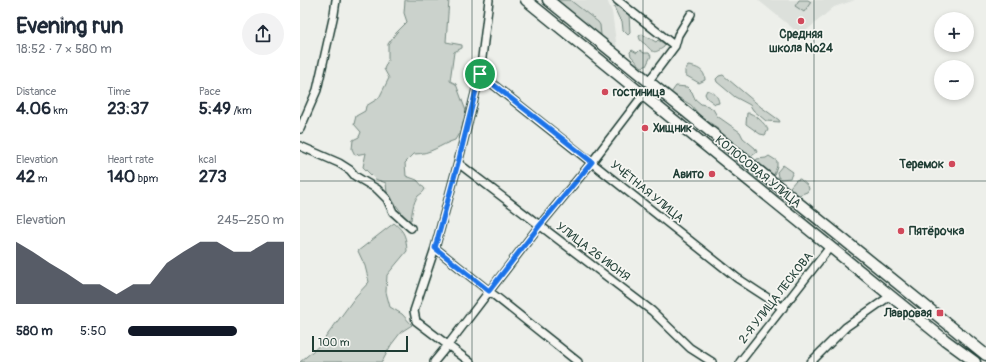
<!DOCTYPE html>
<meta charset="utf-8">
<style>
:root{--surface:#fff;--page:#f2f2f3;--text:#1f2937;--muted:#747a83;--accent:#111827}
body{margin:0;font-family:Pangolin,sans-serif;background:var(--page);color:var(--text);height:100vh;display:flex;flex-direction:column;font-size:15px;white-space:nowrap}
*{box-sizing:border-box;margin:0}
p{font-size:13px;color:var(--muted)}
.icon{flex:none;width:22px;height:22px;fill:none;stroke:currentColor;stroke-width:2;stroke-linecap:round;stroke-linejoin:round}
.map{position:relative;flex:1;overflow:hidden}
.drawer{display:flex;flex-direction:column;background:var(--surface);width:300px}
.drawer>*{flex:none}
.controls{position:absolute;left:634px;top:12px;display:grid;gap:8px}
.controls a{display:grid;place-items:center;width:40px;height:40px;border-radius:50%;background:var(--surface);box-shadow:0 2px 6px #0003;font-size:20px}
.scale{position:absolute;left:12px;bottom:10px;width:96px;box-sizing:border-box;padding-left:4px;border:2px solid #1f3d34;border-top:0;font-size:11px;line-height:14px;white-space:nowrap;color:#1f3d34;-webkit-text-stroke:3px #f6f6f2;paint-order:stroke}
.pin{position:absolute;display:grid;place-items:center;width:34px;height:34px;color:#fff;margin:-17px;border:2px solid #fff;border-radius:50%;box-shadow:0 1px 4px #0007}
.round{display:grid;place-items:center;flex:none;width:42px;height:42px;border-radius:21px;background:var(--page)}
.head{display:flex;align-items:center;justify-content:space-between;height:68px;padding:0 16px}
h1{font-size:22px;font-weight:800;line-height:30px}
.metrics{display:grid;grid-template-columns:repeat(3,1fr);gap:6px;height:68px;padding:4px 16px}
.metrics div{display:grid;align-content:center}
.metrics b{font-size:17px;font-weight:800}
.metrics small{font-size:11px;font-weight:400}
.metrics p{font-size:11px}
.chart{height:112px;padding:8px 16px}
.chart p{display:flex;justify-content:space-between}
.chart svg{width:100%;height:72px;margin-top:4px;fill:var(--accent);opacity:.7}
ul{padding:0 16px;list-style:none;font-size:13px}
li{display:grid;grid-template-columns:64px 48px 1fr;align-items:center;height:30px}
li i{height:10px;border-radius:5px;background:var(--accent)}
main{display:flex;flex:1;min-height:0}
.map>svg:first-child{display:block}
.built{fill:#dce0db}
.green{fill:#cbd2cc;stroke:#758880}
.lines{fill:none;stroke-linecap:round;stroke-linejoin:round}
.minor-casing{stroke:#1f3d34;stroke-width:10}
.highway-casing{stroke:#1f3d34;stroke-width:13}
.minor{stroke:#f6f6f2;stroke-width:7}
.highway{stroke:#f6f6f2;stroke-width:10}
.route-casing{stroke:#fff;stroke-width:8}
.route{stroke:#1a73e8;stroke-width:5}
.grid{fill:none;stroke:#1f3d34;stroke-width:1;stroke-opacity:0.55}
.poi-dot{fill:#d1495b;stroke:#f6f6f2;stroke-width:1.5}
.labels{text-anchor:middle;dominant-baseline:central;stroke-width:3.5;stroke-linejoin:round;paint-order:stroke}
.poi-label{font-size:12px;font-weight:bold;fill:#1f3d34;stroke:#f6f6f2;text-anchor:start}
.street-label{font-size:12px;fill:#1f3d34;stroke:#f6f6f2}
</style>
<main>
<section class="drawer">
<div class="head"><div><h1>Evening run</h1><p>18:52 · 7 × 580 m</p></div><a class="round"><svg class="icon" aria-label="share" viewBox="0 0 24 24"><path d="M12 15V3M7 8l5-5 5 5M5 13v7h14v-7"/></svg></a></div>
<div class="metrics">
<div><p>Distance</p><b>4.06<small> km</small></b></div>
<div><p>Time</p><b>23:37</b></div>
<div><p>Pace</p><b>5:49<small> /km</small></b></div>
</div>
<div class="metrics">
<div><p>Elevation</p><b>42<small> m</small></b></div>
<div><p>Heart rate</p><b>140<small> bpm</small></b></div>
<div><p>kcal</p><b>273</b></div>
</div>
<div class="chart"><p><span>Elevation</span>245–250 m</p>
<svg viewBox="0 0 160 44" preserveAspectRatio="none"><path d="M0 44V6L10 12L20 19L30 25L40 32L50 32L60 38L70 32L80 32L90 19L100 12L110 6L120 6L130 12L140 12L150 6L160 6V44z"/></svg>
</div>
<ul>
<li><b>580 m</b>5:50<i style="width:70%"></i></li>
</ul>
</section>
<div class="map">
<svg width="686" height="362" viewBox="0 0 686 362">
<rect width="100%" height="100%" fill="#edefea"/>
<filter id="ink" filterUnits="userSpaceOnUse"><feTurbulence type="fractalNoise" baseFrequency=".025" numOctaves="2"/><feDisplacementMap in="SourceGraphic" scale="8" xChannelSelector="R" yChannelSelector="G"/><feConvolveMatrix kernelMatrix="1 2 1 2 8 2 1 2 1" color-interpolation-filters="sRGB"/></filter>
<g filter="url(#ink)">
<!-- built -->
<path class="built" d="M270,0H307L312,12L317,49L297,33L301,35L298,22Z
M458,0H555L534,7L501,35Z"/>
<!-- green -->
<path class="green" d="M105,0H149L146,42L162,45V48L154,52L150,81L156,84L166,111L162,128L155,140C139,145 132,154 114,154L105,163L106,176L117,180L125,189C123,193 122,193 118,196C113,202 112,213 111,220H107L87,193L86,183L75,179L63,167L66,153L55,155L52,149L53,140L59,137L61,132L54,124L56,116L65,111L66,106L79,98L89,78L84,69L88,60V44L96,33L107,22L104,13Z
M257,0H270L298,22L300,25L301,35L297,33Z
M499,0H508L511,2L504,12L495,6Z
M317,5L329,14L330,33L328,35L323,30L322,21L319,18L314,7Z
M342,34L356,42L358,40L365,44L364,47C353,55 353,52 345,44C341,41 340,41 339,36Z
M332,50L337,53L340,50L344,53H349L351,56L346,66L342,67C337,64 335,59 331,56L330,52Z
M388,66C397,67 405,70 405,80L399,83L385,75V70Z
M423,75L461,107L479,120L480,122L466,121L453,110L450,105L435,97L417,82L416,79L419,76Z
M376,86L387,87L392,92L395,99L401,104L408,106L413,109L417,116L440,132L443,138L455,148L457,152L453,155L442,152L421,134L418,128L401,117L391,105L371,93Z
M407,90C414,92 418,96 419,103L415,104L407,98L405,94Z
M447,113C453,112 466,124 468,130L465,135L460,134L446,124Z
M469,156L477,161V166L474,175L468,174L466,169L455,162L457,159L466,158Z
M483,165L493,172L490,178L481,179L478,177L477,172Z
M500,179L508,186L509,189L507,192L499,195L494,192L490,187L496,180Z
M94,223C105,232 106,237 107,251L87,275L86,292L90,307L102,314L112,325L101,332L91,345L82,362H0L20,345L56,296L69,282L65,266L58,251Z"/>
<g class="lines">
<defs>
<path id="minor" d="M317,0L375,46
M180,74L437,278L483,308
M348,82L375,46L378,35L391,14
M0,129L17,90L34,14L36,0
M0,146L39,163L50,170L55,176L77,189L87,199L93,212L111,228
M158,163L352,311L390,348L412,362
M135,248L278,362
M134,362L148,345L240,225L292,162L343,95
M170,362L116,321L114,311L135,248L158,163L180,74L189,0
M440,362L530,247
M511,362L546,327L590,296"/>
<path id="highway" d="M226,0L645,340L675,362
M248,0L686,355"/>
</defs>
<!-- minor casing -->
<use href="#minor" class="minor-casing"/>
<!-- highway casing -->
<use href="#highway" class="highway-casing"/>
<!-- minor -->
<use href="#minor" class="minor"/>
<!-- highway -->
<use href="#highway" class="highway"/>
</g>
</g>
<g class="lines" filter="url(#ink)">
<defs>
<path id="route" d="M180,74L292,162L240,225L189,291L135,248L158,163Z"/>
</defs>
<!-- route casing -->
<use href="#route" class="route-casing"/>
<!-- route -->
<use href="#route" class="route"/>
</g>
<!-- grid -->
<path class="grid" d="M172,0V362M343,0V362M514,0V362M0,181H686"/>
<!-- markers -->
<g class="poi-dot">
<circle cx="501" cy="21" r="4"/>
<circle cx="305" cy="92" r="4"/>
<circle cx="345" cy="128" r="4"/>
<circle cx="652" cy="164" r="4"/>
<circle cx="412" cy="174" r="4"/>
<circle cx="601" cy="231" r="4"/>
<rect x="636" y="309" width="8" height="8" rx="2"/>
</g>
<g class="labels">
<!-- poi labels -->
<g class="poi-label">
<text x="501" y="34" text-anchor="middle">Средняя<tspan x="501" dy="14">школа №24</tspan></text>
<text x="313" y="92">гостиница</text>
<text x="353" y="128">Хищник</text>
<text x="644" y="164" text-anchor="end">Теремок</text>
<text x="404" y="174" text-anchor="end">Авито</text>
<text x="609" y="231">Пятёрочка</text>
<text x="632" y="313" text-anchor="end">Лавровая</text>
</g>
<!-- street labels -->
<g class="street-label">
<text transform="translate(458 172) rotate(39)">КОЛОСОВАЯ УЛИЦА</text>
<text transform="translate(347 192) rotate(39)">УЧЁТНАЯ УЛИЦА</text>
<text transform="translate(293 252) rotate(37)">УЛИЦА 26 ИЮНЯ</text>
<text transform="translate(476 298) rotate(-52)">2-Я УЛИЦА ЛЕСКОВА</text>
</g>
</g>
</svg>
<div class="controls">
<a>+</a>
<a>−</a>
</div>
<div class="scale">100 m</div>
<div class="pin" style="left:180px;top:74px;background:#1e9e55"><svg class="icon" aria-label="arrive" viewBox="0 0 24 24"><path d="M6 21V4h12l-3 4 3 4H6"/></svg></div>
</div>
</main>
